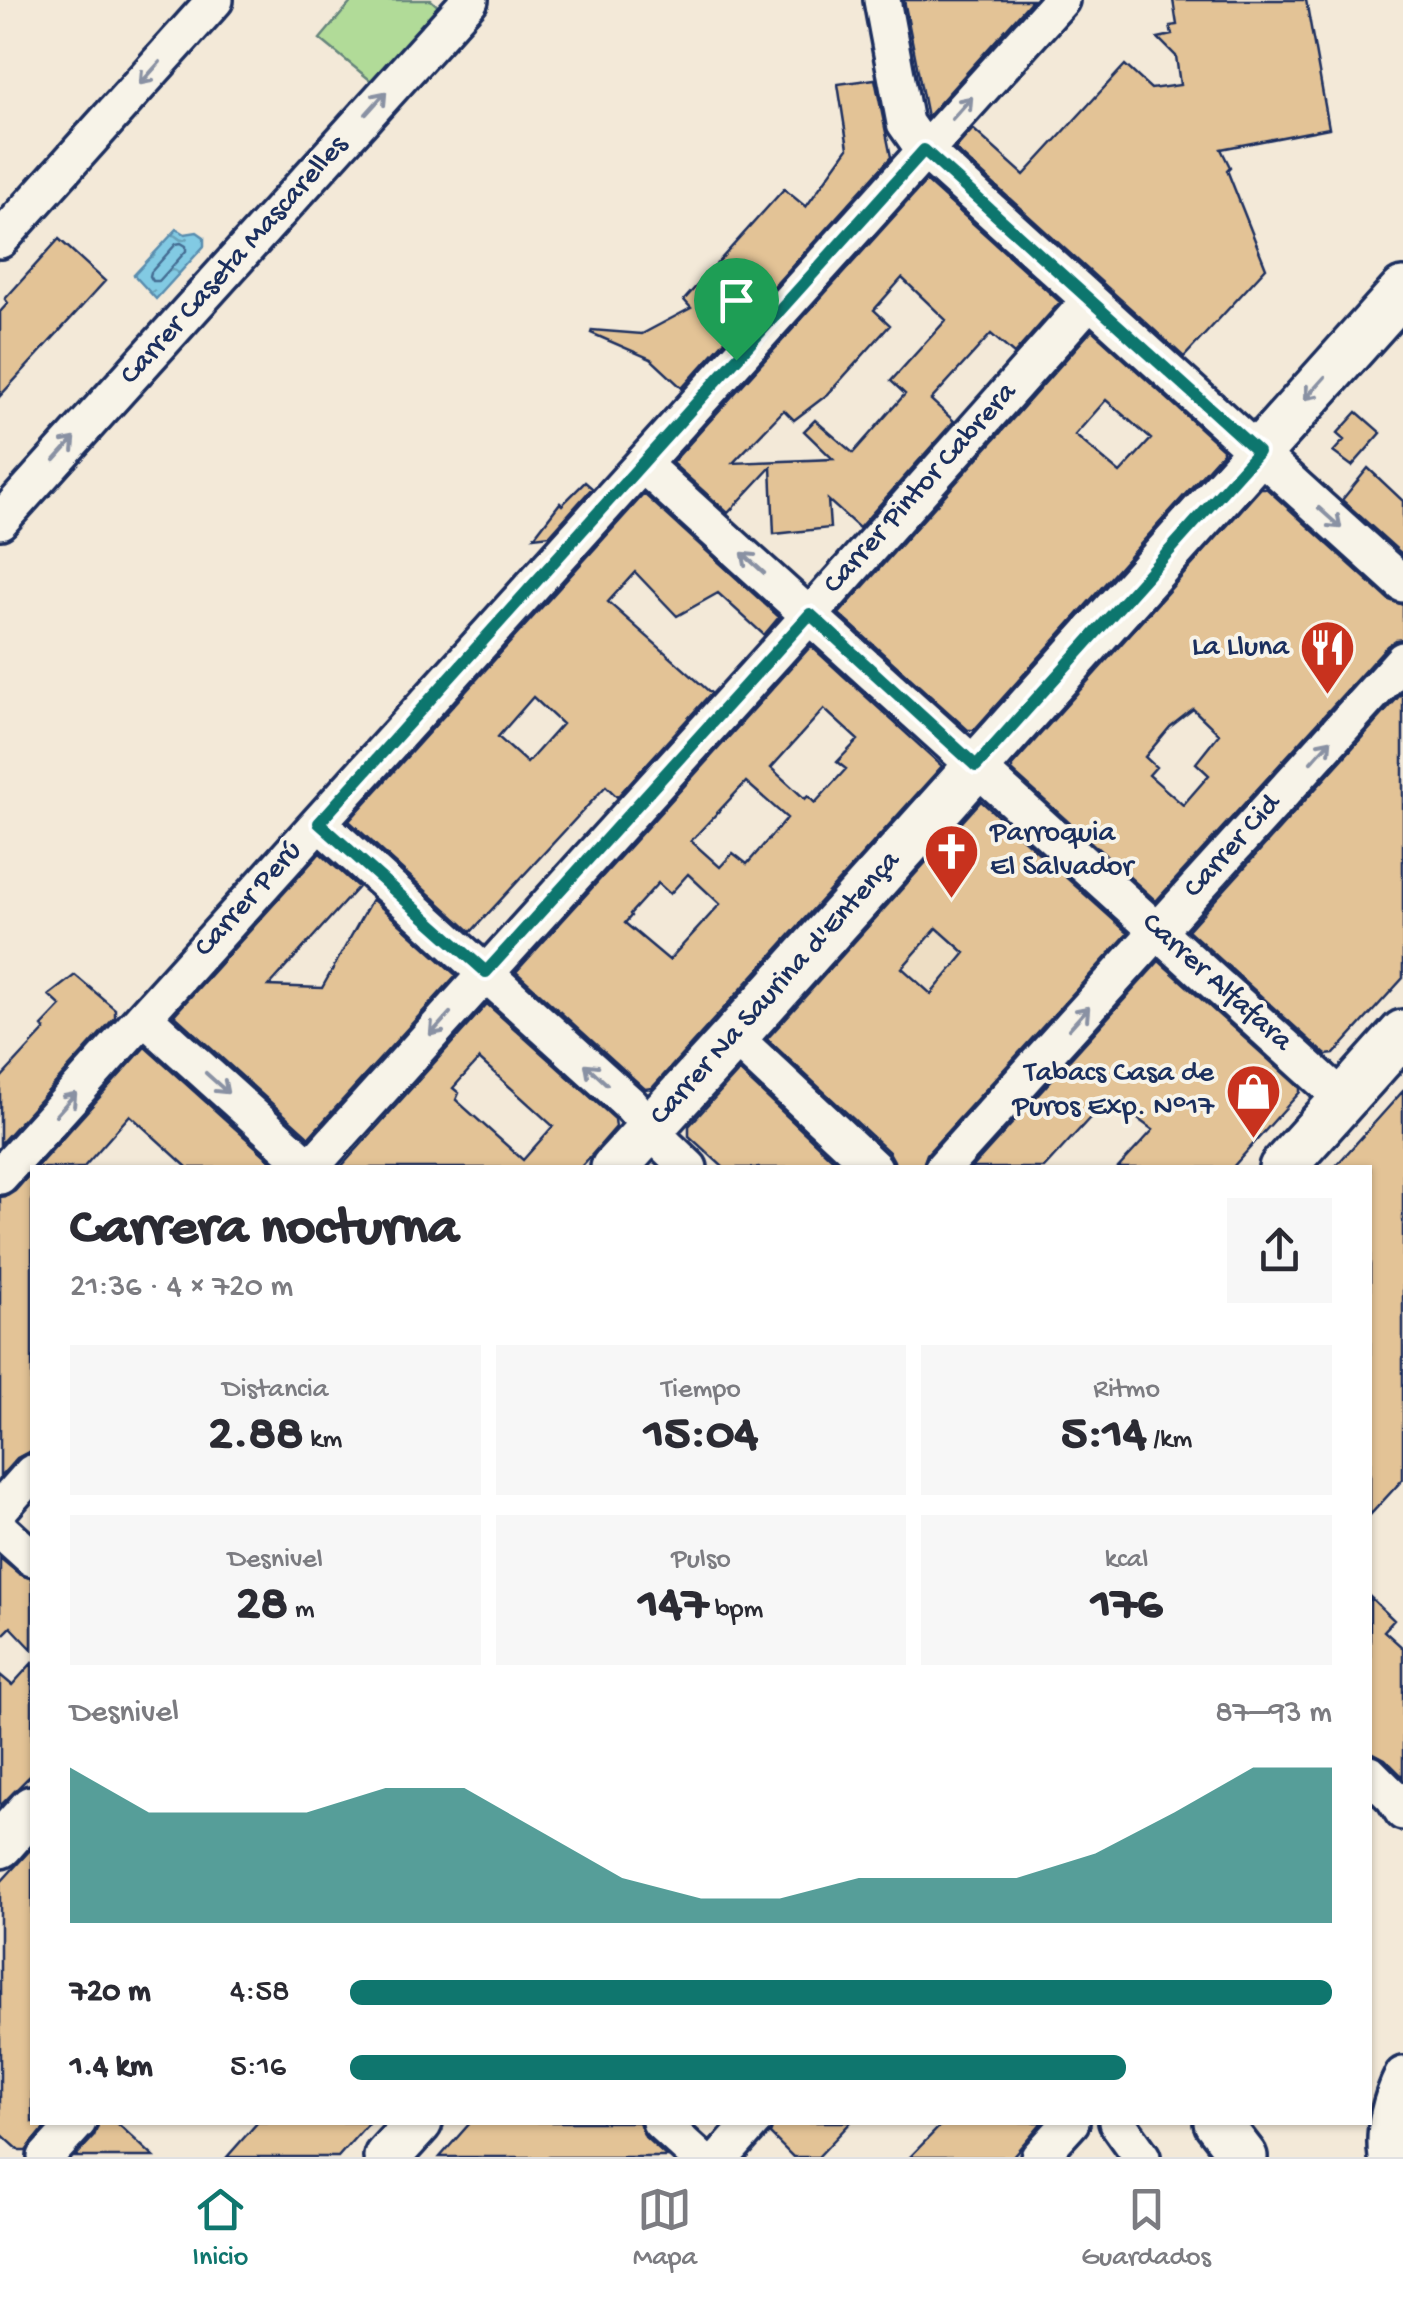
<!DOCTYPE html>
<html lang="es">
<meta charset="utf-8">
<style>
:root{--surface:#fff;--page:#f7f7f7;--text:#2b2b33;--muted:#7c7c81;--line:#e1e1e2;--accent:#0f766e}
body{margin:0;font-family:"Gochi Hand",sans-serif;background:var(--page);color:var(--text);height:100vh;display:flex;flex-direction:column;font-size:38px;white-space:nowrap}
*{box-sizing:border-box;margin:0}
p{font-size:32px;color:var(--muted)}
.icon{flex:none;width:55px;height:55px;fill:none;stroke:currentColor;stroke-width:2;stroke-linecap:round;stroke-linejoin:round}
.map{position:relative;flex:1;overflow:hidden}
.drawer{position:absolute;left:30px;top:1165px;width:1342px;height:960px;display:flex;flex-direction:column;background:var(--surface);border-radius:0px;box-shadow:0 2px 8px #0004}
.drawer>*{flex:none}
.pin{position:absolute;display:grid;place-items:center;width:85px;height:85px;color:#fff;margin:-102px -42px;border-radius:50% 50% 50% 0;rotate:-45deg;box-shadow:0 0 10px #0007}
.pin .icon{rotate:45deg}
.round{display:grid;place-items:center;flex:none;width:105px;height:105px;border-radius:0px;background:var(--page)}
.head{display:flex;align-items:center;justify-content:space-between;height:170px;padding:0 40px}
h1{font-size:55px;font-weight:800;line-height:75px}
.figures{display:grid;grid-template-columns:repeat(3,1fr);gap:15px;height:170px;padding:10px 40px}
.figures div{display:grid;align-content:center;border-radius:0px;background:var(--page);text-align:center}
.figures b{font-size:50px;font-weight:800}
.figures small{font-size:28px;font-weight:400}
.figures p{font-size:28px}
.chart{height:280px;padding:20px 40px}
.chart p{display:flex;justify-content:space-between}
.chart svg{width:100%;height:180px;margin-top:10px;fill:var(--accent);opacity:.7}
ul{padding:0 40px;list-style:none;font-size:32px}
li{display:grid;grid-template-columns:160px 120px 1fr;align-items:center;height:75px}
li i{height:25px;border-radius:12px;background:var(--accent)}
.menu{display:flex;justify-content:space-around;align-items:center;height:140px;border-top:2px solid var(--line);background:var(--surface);font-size:28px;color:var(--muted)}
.menu a{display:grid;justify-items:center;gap:5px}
.menu .active{color:var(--accent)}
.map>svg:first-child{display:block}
.built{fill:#eedec4}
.park{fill:#b1db98;stroke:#66857b;stroke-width:2.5}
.water{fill:url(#water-ripples);stroke:#598cae;stroke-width:2.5}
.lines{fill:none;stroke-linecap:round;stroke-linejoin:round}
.shore{stroke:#446d93;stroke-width:2.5}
.building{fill:#e3c396;stroke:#1b2f5e;stroke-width:2.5;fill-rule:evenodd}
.minor-casing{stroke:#1b2f5e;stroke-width:42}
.major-casing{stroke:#1b2f5e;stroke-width:52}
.minor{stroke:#f7f3e8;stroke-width:35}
.major{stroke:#f7f3e8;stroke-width:45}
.oneway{stroke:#8991a3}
.route-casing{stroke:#fff;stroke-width:20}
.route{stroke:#0f766e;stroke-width:12}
.labels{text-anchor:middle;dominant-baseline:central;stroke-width:8;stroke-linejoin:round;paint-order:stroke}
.street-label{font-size:30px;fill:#1b2f5e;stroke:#f7f3e8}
.poi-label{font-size:30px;fill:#1b2f5e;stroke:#f7f3e8;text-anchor:end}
</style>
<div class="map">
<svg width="1403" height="2157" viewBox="0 0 1403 2157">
<defs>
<pattern id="water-ripples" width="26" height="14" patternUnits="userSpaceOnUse" patternTransform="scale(2.5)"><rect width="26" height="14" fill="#82cae3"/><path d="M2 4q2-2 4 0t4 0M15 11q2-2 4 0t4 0" fill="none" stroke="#6aa4bb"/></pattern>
</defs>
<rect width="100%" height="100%" fill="#f3e9d8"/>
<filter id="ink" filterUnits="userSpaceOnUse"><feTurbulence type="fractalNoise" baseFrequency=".01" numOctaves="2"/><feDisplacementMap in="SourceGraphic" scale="20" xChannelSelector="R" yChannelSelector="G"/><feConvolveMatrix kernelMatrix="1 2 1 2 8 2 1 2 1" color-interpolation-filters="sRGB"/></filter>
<g filter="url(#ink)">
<!-- built -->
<path class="built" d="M897,891L965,953L931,994L861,930Z"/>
<!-- park -->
<path class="park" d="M353,0H431L441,9L375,84L320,39Z"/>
<!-- water -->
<path class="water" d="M177,229L185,234L197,232L204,237V246L156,299L134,275Z"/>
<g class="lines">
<!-- shore -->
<path class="shore" d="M181,243L186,246V251L159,281H153L150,276L151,272L176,244Z"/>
</g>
<!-- building -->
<path class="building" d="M904,0H1032L927,117Z
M1173,0H1306L1329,128L1221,149L1230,167L1227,170L1266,268L1184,357L955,149L973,129L1024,175L1125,65L1151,89L1180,85L1176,56L1158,38L1172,35L1170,26L1177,25Z
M875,79L891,157L682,388L651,359L591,333L592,330L642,334L691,308L684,300L784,189L806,207L848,148L838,84Z
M926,181L1060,302L1014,354L991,334L931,400L954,421L859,528L828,500L830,528L774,534L771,467L728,513L672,463ZM902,278L946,320L891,381L905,394L853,453L815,420L804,431L833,459L733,463L784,410L794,420L828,394L890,325L874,310Z
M59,239L105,281L0,396V312L8,303L5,299Z
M1092,330L1223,449V452L974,730H968L839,614ZM1106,400L1151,439L1120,473L1075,435Z
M1357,412L1381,433L1352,466L1333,452L1344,440L1337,434Z
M1368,468L1403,501V555L1342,500Z
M585,482L592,488L550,535L534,537L560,503L562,505Z
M1261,488H1266L1389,600L1403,605V639L1396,640L1387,646L1156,901L1012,771V766ZM1193,709L1219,734L1196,763L1209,775L1183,805L1149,775L1156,767L1145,757L1170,727Z
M644,494L779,617L764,635L718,593L677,616L635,572L608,602L711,693L617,797L606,786L471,932L349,821ZM533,697L562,724L527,763L498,737Z
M811,646L942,766L652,1088L645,1089L516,972ZM824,709L858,740L837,762L846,769L815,803L808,796L805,799L771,768ZM746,782L787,818L747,864L733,853L720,867L691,841ZM688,874L720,904L669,960L625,923L631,916L630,914L658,883L670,894Z
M1403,692V978L1334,1054L1326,1055L1188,930Z
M981,801L1128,933L927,1154L922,1168H895L894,1161L889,1152L767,1039ZM937,928L965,953L931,994L902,968Z
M320,853L358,887L269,986L322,988L372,899L456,975L309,1137L174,1015Z
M1159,961L1300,1088V1092L1281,1113L1232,1168H1118L1153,1130L1131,1114L1099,1108L1044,1168H972Z
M75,975L115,1009V1017L0,1144V1079L45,1030L42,1026L61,1006L49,995Z
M487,1004L615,1119L616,1127L589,1158L580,1168H340ZM479,1059L553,1126L523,1160L456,1100L459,1093L453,1088Z
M145,1047L279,1168H188L130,1115L83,1168H36Z
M739,1071L842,1168H724L689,1136V1126Z
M1403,1091V1479L1370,1515V1168H1334Z
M32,1172V1450L17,1458L0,1477V1197L7,1196L15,1191Z
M0,1558L19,1574L32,1579V1649L11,1627L0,1638Z
M1370,1597L1394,1620L1384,1631L1403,1648V1777L1385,1759L1370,1751Z
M32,1663V1774L0,1806V1675L12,1685Z
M32,1848V2122H49L26,2151H20L0,2133V1883Z
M99,2122H116L154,2157H75L94,2136Z
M258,2122H369L338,2157H227Z
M471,2122H639L645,2137L667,2157H440Z
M774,2122H851L818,2157H793L770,2134Z
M944,2122H1042L1012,2157H910Z"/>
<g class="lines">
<defs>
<path id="minor" d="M882,0L905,123L924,150L1403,584
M0,240L215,0
M643,465L1343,1099
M0,521L470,0
M319,823L630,1104L666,1146L689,1168
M144,1017L311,1168
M734,1037L874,1168
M310,1168L810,615L1090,300
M943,1168L1403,660
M0,1176L1061,0
M0,1509L32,1473
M0,1529L32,1558
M1370,1774L1394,1798L1403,1812
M660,2122L698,2157
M1117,2122L1142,2157
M46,2157L78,2122
M722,2157L753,2122
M1039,2157L1071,2122
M1387,2157C1383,2129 1391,2099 1403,2075"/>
<path id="major" d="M614,1168L734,1037L1403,291
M1282,1168L1403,1033
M0,1845L32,1809
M1217,2122L1244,2157
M387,2157L419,2122"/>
</defs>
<!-- minor casing -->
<use href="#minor" class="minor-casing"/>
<!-- major casing -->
<use href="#major" class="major-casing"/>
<!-- minor -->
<use href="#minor" class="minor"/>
<!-- major -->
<use href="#major" class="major"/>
</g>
<!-- one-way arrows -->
<defs><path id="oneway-shaft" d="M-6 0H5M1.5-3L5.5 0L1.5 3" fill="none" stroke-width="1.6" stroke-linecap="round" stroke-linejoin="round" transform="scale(2.5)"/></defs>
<g class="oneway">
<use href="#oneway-shaft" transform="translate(150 73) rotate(132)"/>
<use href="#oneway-shaft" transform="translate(376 103) rotate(-48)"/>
<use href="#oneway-shaft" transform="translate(962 108) rotate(-48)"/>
<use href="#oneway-shaft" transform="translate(1315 388) rotate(132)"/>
<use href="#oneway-shaft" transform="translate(65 449) rotate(-48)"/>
<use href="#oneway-shaft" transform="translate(1330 518) rotate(42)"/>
<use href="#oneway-shaft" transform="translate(753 563) rotate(-138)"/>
<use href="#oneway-shaft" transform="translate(1321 751) rotate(-48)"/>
<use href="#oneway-shaft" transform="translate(1079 1018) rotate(-48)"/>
<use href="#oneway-shaft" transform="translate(440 1024) rotate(132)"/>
<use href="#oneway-shaft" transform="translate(596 1074) rotate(-137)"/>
<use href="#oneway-shaft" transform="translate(217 1083) rotate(42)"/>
<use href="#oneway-shaft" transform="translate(66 1104) rotate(-48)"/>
</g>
</g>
<g class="lines" filter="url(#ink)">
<defs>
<path id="route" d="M924,150L1258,452L976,766L810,614L486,972L319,823Z"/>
</defs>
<!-- route casing -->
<use href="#route" class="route-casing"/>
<!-- route -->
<use href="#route" class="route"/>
</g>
<!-- icons -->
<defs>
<symbol id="restaurant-pin" viewBox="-11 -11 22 30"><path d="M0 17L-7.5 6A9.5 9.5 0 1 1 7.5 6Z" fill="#c8321e" stroke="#f7f3e8"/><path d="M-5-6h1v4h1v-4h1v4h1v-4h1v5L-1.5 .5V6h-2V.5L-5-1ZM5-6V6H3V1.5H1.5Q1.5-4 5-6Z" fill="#fff"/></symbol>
<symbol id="church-pin" viewBox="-11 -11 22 30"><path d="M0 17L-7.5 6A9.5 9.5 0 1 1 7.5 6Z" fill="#c8321e" stroke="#f7f3e8"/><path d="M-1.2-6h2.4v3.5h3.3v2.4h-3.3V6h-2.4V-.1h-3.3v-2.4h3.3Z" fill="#fff"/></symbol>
<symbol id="shop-pin" viewBox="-11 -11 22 30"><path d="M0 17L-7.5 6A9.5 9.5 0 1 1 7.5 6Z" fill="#c8321e" stroke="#f7f3e8"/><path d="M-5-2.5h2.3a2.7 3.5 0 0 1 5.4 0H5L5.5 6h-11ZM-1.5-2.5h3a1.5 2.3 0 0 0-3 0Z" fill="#fff"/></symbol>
</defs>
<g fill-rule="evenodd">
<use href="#restaurant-pin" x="1296" y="616" width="63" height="86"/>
<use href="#church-pin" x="920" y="820" width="63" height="86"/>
<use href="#shop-pin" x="1222" y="1060" width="63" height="86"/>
</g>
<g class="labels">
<!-- street labels -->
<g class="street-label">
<text transform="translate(235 261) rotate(-48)">Carrer Caseta Mascarelles</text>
<text transform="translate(921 489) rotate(-48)">Carrer Pintor Cabrera</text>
<text transform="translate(1233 847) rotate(-48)">Carrer Cid</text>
<text transform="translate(249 900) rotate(-48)">Carrer Perú</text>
<text transform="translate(1216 983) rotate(42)">Carrer Alfafara</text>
<text transform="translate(776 989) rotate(-48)">Carrer Na Saurina d'Entença</text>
</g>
<!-- poi labels -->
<g class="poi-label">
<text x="1289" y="648">La Lluna</text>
<text x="990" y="834" text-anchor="start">Parroquia<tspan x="990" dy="34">El Salvador</tspan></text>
<text x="1214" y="1074">Tabacs Casa de<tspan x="1214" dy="34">Puros Exp. N°17</tspan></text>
</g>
</g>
</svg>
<div class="pin" style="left:736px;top:360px;background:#1e9e55"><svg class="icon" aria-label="arrive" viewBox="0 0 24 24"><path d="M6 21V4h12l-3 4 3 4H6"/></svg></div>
<section class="drawer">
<div class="head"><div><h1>Carrera nocturna</h1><p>21:36 · 4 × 720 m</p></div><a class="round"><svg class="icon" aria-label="share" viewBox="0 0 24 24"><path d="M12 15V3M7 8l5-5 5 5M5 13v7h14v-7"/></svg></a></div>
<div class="figures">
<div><p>Distancia</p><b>2.88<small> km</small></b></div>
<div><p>Tiempo</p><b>15:04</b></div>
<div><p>Ritmo</p><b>5:14<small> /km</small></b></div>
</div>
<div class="figures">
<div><p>Desnivel</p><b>28<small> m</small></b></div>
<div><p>Pulso</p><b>147<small> bpm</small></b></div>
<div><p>kcal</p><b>176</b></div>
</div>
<div class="chart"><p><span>Desnivel</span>87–93 m</p>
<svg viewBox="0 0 160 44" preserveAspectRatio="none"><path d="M0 44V6L10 17L20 17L30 17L40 11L50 11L60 22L70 33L80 38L90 38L100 33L110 33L120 33L130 27L140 17L150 6L160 6V44z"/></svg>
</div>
<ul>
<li><b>720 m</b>4:58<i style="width:100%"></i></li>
<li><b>1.4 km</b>5:16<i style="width:79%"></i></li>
</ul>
</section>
</div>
<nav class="menu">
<a class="active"><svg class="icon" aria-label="home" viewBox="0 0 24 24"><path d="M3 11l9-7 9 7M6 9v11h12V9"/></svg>Inicio</a>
<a><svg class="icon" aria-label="map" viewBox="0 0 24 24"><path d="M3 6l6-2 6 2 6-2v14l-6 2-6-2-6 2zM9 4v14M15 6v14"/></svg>Mapa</a>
<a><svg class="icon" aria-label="saved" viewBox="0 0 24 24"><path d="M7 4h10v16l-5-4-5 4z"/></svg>Guardados</a>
</nav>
